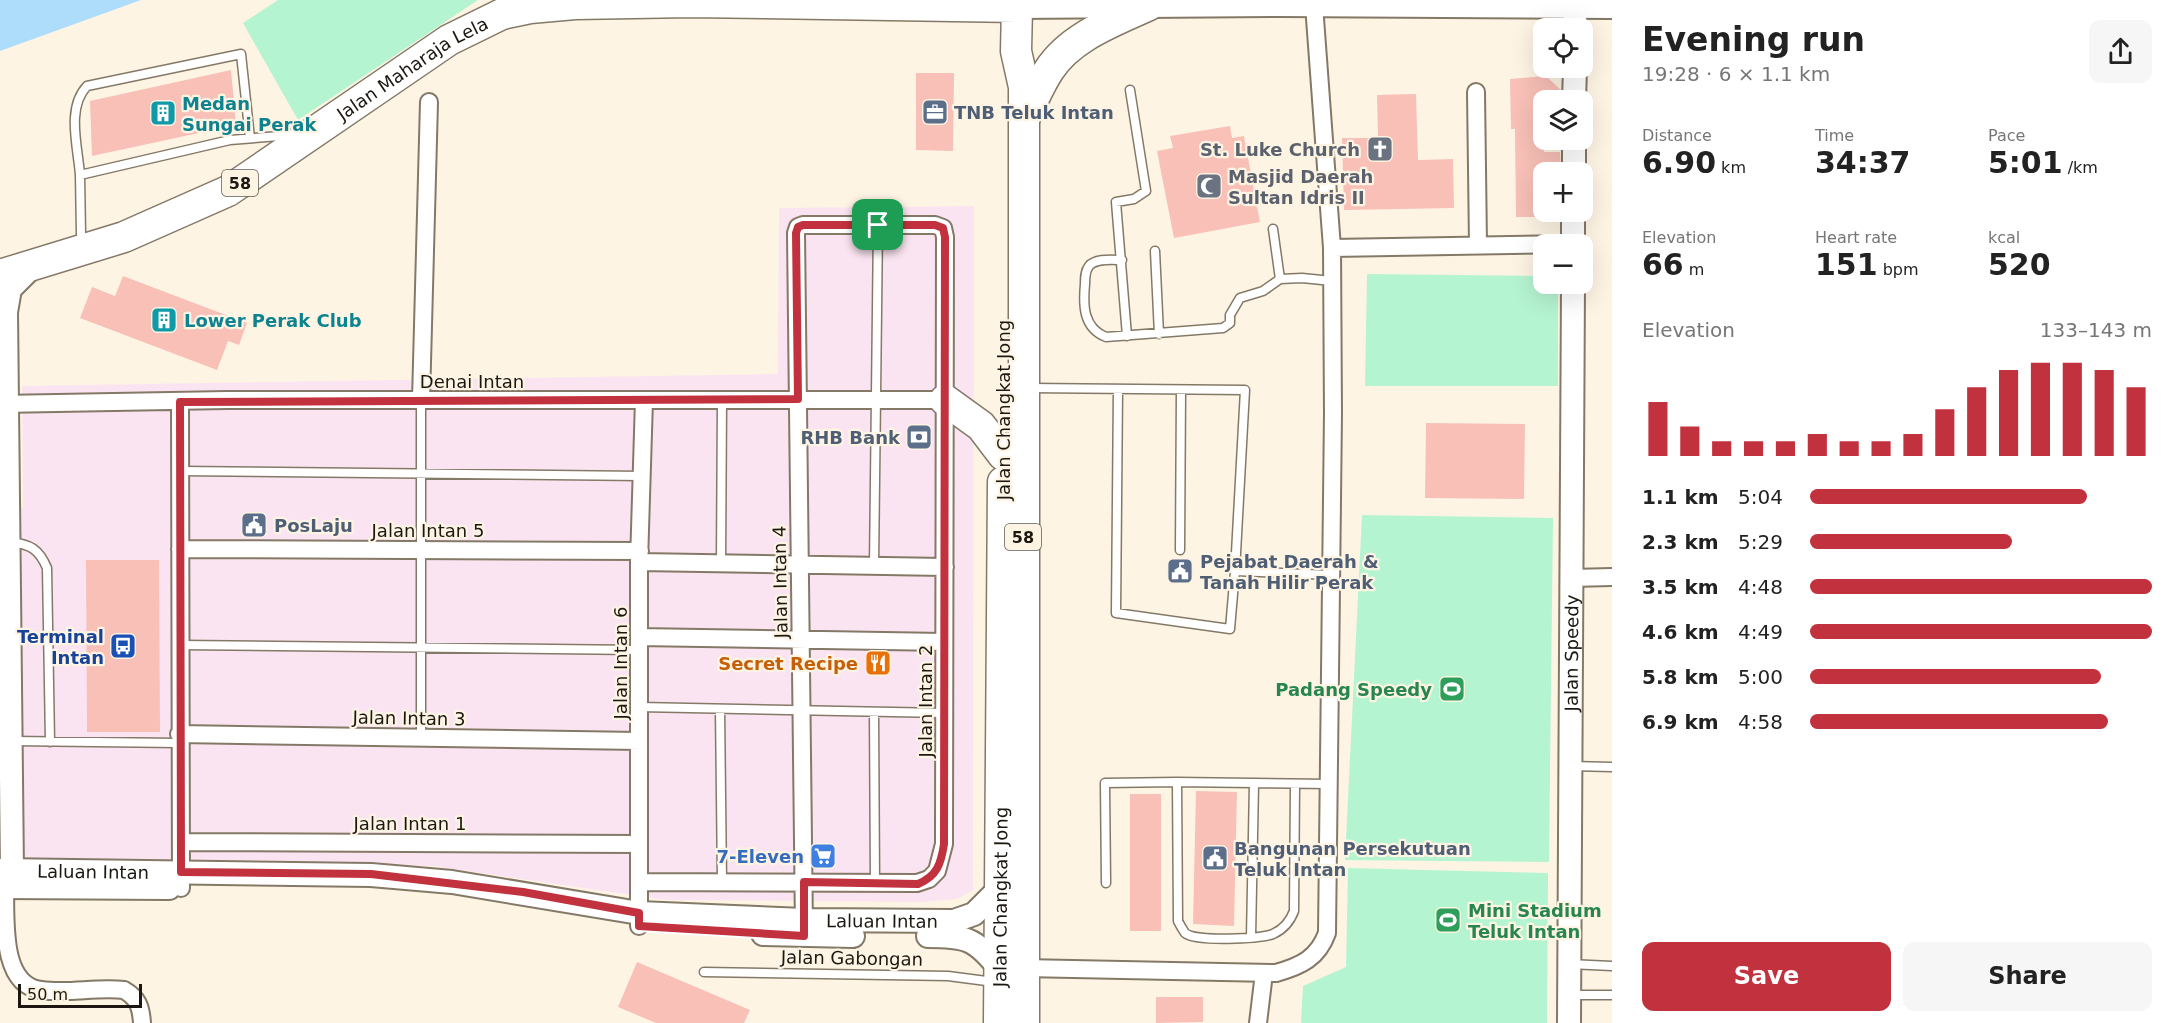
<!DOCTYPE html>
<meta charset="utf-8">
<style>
:root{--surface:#fff;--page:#f6f6f6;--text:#222;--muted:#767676;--accent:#c2323e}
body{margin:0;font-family:"DejaVu Sans",sans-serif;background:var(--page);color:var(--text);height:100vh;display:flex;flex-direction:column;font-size:22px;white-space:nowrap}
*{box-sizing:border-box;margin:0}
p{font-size:20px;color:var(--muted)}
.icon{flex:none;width:33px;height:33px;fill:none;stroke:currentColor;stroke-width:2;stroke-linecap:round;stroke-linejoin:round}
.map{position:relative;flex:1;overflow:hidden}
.panel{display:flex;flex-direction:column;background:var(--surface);width:570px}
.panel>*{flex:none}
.tools{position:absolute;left:1533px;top:18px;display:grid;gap:12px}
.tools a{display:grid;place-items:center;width:60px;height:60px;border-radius:12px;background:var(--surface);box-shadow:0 6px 24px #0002;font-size:30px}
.scale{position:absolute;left:18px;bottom:15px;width:124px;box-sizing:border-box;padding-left:6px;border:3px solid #1c1811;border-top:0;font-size:16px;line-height:21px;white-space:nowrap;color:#1c1811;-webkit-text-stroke:4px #fef4e4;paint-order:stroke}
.pin{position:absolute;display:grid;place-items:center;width:51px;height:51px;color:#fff;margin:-26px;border-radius:12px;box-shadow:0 3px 9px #0006}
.round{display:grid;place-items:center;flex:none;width:63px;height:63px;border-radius:12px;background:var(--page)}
.headline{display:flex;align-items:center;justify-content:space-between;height:102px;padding:0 30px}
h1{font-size:33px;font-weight:600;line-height:45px}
.stats{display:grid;grid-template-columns:repeat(3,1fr);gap:9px;height:102px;padding:6px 30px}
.stats div{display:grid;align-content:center}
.stats b{font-size:30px;font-weight:600}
.stats small{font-size:16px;font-weight:400}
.stats p{font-size:16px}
.chart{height:168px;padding:12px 30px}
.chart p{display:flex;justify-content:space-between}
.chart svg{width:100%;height:108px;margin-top:6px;stroke:var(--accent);stroke-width:6}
.button{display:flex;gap:12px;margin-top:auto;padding:12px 30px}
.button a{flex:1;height:69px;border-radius:12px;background:var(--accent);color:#fff;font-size:24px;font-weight:600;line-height:69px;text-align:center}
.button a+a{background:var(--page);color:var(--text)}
ul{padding:0 30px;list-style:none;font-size:20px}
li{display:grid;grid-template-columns:96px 72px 1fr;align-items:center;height:45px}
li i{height:15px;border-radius:8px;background:var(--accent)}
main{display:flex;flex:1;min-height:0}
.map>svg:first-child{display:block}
.commercial{fill:#fbe4f1}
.green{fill:#b5f4d1}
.water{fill:#aeddfc}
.building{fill:#f8c0b7}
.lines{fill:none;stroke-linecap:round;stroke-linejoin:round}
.lane-casing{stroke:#847967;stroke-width:11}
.street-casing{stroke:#847967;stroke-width:20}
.secondary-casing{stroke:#847967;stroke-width:26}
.highway-casing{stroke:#847967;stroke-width:33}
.lane{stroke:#fff;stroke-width:8}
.street{stroke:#fff;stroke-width:16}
.secondary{stroke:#fff;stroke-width:22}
.highway{stroke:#fff;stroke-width:30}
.route-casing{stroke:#fff;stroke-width:12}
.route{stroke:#c2323e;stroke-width:8}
.labels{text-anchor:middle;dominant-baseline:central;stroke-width:4.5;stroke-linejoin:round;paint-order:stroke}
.shield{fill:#fef4e4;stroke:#605a50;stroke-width:1.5}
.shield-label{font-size:16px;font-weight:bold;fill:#1c1811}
.street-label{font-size:18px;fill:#1c1811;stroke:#fef4e4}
.culture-label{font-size:18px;font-weight:bold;fill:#0d838f;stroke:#fef4e4;text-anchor:start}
.service-label{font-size:18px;font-weight:bold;fill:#4e5e75;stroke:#fef4e4;text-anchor:start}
.worship-label{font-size:18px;font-weight:bold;fill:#5b616d;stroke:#fef4e4;text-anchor:end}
.transit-label{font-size:18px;font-weight:bold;fill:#164399;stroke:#fef4e4;text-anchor:end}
.food-label{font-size:18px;font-weight:bold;fill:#c56008;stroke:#fef4e4;text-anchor:end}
.leisure-label{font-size:18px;font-weight:bold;fill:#27864d;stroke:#fef4e4;text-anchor:end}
.shop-label{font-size:18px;font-weight:bold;fill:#366cbe;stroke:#fef4e4;text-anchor:end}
</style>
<main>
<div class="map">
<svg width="1612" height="1023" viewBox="0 0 1612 1023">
<rect width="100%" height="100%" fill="#fef4e4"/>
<!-- commercial -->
<path class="commercial" d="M974,206L973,890L957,899L922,902L665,900L433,866L0,857V509L23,508L22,386L778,374L779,208Z"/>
<!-- green -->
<path class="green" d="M278,0H478L298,120L243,23Z
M1367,274L1543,276L1544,284H1558V386H1365Z
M1362,515L1553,518L1549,862L1345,860Z
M1348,868L1548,873L1547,1023H1301L1303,986L1346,967Z"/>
<!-- water -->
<path class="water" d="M0,0H141L0,51Z"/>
<!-- building -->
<path class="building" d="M231,70L236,125L92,156L90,101Z
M916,73H954L953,151L916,150Z
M1546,76L1561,90V100H1544V152H1560L1561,172H1544V217H1516L1515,129H1511L1510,79Z
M1416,94L1418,160L1453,159L1454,208L1344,210L1342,138H1378L1377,95Z
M1230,126L1232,138L1244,136L1260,222L1174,238L1157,151L1173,148L1170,136Z
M123,276L247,323L239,345L228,341L217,370L80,318L92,287L115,296Z
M1426,423L1525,424L1524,499L1425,498Z
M86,560H159L160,732H87Z
M1196,791L1237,792L1234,926L1193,924Z
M1130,794H1161V931H1130Z
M637,962L750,1010L744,1023H656L618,1007Z
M1156,997H1203V1022L1156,1023Z"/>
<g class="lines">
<defs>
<path id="lane" d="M80,175C78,147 66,108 87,86L241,54L250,138
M1273,229L1280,279
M81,234L80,175L230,140L292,135
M1155,251L1159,334
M1122,260C1112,260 1096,258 1089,266C1085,271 1085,278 1085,284C1083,305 1083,328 1106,337L1223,328L1230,323V315L1240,298L1263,291L1280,279L1302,278L1332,281
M1127,336L1116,202L1134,199L1146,191L1130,90
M1028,388L1245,390L1235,571L1331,575
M1118,389L1116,613L1230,629L1235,571
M180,471L642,476
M10,542C30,544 39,549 47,568L50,742
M1180,550L1181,390
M721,563L722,400
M874,566L878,225
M180,645L639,650
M639,707L944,713
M720,709L722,882
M874,712L875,884
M421,738V400
M12,741L179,743
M1570,766L1612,767
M1295,784L1294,911C1290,922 1284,929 1273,934C1260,939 1195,942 1185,933C1183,930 1180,925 1178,921L1177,782L1329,784
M1106,883L1105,783L1177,782
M1251,937L1254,784
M1569,964L1612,966
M704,972L948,976L994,982
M1570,995H1612"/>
<path id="street" d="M1476,92L1478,245
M1332,248L1573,244
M421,400L429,102
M180,402L181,888
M0,404L227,400H945
M180,549L640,551
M639,562L945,567
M1571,578L1612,577
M639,637L944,642
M179,734L639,741
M181,842L639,844
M639,882L917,883L929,879L937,871L944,844L945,237L943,228L935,225H803L798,227L796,233C798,465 801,697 804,929
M5,887C6,919 0,985 41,990C68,994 96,987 124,990C138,998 141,1007 142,1023
M639,926V562L644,400
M1023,968L1276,973C1301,966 1318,958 1327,933L1333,413L1332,248L1314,5
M1258,1023L1264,973"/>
<g id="secondary">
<path d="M1017,0V7L1280,5L1612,7"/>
<path d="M1575,28V7"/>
<path d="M1574,100L1575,68"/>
<path d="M1574,172V140"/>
<path d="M1573,244V212"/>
<path id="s1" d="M0,870L371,875L452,882L639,913L804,920L954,921L974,914L999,889"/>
<path d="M7,884L12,871L6,312L10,289L33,266"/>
<path d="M0,887L169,888"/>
<path d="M763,934L853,936"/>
<path d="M928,936C965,936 975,938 998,967"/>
<path id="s2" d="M1569,1023L1573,284"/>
</g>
<g id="highway">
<path d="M1026,115C1033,100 1040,84 1049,70C1071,36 1115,21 1149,5"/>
<path id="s3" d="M0,275L124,237L228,191L449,40L502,14L530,8L575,4L691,2L1017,7L1016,51L1024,87V1023"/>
<path d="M945,400L981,426L1003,455"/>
<path id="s4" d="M999,1023L1003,482"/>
</g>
</defs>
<!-- lane casing -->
<use href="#lane" class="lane-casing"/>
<!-- street casing -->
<use href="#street" class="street-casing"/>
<!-- secondary casing -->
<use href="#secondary" class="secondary-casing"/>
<!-- highway casing -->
<use href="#highway" class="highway-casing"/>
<!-- lane -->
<use href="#lane" class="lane"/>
<!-- street -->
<use href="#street" class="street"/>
<!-- secondary -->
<use href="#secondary" class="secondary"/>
<!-- highway -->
<use href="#highway" class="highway"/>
</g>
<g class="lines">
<defs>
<path id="route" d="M803,225H935L943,228L945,237L944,844C941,864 937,876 918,884L804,882V936L639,926V913L523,892L371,874L181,872L180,402L798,399L796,233L798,227Z"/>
</defs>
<!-- route casing -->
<use href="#route" class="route-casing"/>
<!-- route -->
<use href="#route" class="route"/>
</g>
<!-- icons -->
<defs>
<symbol id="office-square" viewBox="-11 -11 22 22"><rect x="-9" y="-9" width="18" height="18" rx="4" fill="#5c6f8a" stroke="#fef4e4"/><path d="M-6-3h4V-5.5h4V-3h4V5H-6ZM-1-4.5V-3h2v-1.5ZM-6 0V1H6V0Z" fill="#fff"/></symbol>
<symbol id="building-square" viewBox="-11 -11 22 22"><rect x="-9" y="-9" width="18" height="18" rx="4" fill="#0f9aa8" stroke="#fef4e4"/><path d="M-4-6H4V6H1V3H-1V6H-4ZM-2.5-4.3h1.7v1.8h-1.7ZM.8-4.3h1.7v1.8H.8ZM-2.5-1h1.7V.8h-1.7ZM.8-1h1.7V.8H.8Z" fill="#fff"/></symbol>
<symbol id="church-square" viewBox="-11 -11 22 22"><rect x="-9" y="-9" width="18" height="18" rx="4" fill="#6b7280" stroke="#fef4e4"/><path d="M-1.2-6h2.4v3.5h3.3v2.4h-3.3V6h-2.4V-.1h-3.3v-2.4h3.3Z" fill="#fff"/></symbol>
<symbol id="mosque-square" viewBox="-11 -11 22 22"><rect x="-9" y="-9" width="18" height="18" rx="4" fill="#6b7280" stroke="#fef4e4"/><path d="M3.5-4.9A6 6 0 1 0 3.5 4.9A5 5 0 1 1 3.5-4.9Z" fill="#fff"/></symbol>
<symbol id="bank-square" viewBox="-11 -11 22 22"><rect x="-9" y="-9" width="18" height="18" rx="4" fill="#5c6f8a" stroke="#fef4e4"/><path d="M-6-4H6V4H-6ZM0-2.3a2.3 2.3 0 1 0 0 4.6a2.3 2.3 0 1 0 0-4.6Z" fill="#fff"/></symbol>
<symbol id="civic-square" viewBox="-11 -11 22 22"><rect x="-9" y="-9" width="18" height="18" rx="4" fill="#5c6f8a" stroke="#fef4e4"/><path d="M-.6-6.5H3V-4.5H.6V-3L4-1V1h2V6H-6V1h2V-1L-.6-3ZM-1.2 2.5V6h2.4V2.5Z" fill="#fff"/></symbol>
<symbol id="bus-square" viewBox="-11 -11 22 22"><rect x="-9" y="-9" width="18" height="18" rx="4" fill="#1a4fb4" stroke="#fef4e4"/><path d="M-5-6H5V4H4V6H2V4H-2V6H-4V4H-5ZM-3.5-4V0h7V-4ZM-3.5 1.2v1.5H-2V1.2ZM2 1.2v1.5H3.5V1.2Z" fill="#fff"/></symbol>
<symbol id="restaurant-square" viewBox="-11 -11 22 22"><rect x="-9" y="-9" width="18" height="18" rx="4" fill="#e8710a" stroke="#fef4e4"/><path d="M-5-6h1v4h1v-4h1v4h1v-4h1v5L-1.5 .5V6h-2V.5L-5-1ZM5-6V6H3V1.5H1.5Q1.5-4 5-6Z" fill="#fff"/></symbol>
<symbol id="stadium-square" viewBox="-11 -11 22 22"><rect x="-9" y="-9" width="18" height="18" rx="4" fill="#2e9e5b" stroke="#fef4e4"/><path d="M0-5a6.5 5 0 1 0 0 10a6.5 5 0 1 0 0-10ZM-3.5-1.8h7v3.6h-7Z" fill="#fff"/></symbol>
<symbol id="supermarket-square" viewBox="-11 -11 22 22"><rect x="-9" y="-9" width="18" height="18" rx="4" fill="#3f7fe0" stroke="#fef4e4"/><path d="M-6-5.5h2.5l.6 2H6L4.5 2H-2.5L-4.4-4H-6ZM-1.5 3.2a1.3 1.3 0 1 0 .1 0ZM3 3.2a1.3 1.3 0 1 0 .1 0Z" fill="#fff"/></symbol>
</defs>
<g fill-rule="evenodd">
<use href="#office-square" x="920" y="97" width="30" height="30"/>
<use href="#building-square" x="148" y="98" width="30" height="30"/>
<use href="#church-square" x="1365" y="134" width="30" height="30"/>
<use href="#mosque-square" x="1194" y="171" width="30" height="30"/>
<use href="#building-square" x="149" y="305" width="30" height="30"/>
<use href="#bank-square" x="904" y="422" width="30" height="30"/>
<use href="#civic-square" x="239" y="510" width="30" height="30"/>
<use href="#civic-square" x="1165" y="556" width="30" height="30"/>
<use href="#bus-square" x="108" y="631" width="30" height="30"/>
<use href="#restaurant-square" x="863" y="648" width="30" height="30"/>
<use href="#stadium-square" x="1437" y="674" width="30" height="30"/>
<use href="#supermarket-square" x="808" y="841" width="30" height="30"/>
<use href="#civic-square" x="1200" y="843" width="30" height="30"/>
<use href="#stadium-square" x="1433" y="905" width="30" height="30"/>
</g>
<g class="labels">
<!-- shield labels -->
<g class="shield">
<rect x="222" y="170" width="36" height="26" rx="4.5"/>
<rect x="1005" y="524" width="36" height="26" rx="4.5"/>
</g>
<g class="shield-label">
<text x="240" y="183">58</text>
<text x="1023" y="537">58</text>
</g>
<!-- street labels -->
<g class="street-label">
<text stroke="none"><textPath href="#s3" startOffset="465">Jalan Maharaja Lela</textPath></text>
<text x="472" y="381">Denai Intan</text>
<text transform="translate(1003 410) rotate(-90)">Jalan Changkat Jong</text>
<text x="428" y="530">Jalan Intan 5</text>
<text transform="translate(780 582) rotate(-91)">Jalan Intan 4</text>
<text stroke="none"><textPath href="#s2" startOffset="370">Jalan Speedy</textPath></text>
<text transform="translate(620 663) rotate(-90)">Jalan Intan 6</text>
<text transform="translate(925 701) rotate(-90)">Jalan Intan 2</text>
<text transform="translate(409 718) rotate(1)">Jalan Intan 3</text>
<text x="410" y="823">Jalan Intan 1</text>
<text stroke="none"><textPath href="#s1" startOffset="93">Laluan Intan</textPath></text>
<text stroke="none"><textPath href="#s4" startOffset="126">Jalan Changkat Jong</textPath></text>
<text stroke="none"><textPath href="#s1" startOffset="885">Laluan Intan</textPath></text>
<text transform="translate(852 958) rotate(1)">Jalan Gabongan</text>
</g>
<!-- culture labels -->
<g class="culture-label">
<text x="182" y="103">Medan<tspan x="182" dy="21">Sungai Perak</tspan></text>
<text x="184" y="320">Lower Perak Club</text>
</g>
<!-- service labels -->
<g class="service-label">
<text x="954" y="112">TNB Teluk Intan</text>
<text x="900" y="437" text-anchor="end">RHB Bank</text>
<text x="274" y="525">PosLaju</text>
<text x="1200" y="561">Pejabat Daerah &amp;<tspan x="1200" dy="21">Tanah Hilir Perak</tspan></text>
<text x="1234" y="848">Bangunan Persekutuan<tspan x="1234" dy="21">Teluk Intan</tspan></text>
</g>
<!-- worship labels -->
<g class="worship-label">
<text x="1360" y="149">St. Luke Church</text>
<text x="1228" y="176" text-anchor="start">Masjid Daerah<tspan x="1228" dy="21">Sultan Idris II</tspan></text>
</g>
<!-- transit labels -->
<g class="transit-label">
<text x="104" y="636">Terminal<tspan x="104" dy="21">Intan</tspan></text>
</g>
<!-- food labels -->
<g class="food-label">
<text x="858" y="663">Secret Recipe</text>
</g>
<!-- leisure labels -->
<g class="leisure-label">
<text x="1432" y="689">Padang Speedy</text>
<text x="1468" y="910" text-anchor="start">Mini Stadium<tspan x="1468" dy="21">Teluk Intan</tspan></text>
</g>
<!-- shop labels -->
<g class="shop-label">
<text x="804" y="856">7-Eleven</text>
</g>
</g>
</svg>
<div class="tools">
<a><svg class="icon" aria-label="locate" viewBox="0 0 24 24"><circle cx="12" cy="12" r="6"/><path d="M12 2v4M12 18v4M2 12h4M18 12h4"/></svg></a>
<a><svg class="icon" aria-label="layers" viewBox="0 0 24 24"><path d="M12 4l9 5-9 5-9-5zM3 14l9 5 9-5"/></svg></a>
<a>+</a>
<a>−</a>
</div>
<div class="scale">50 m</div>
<div class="pin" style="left:878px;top:225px;background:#1e9e55"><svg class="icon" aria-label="arrive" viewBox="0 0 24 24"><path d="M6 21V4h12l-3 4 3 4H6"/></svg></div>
</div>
<section class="panel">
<div class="headline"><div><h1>Evening run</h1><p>19:28 · 6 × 1.1 km</p></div><a class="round"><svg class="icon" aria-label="share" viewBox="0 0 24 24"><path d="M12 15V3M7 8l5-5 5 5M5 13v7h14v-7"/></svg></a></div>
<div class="stats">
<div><p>Distance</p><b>6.90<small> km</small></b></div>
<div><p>Time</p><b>34:37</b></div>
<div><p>Pace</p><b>5:01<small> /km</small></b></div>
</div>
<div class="stats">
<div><p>Elevation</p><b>66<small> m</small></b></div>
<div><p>Heart rate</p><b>151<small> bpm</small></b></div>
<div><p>kcal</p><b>520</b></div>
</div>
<div class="chart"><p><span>Elevation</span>133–143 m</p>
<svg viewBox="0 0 160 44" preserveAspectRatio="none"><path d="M5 44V22M15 44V32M25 44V38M35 44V38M45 44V38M55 44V35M65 44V38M75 44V38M85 44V35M95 44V25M105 44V16M115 44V9M125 44V6M135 44V6M145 44V9M155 44V16"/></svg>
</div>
<ul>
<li><b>1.1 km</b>5:04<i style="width:81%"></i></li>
<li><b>2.3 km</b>5:29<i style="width:59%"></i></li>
<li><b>3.5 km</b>4:48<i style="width:100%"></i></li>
<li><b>4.6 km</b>4:49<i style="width:100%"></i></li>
<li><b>5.8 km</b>5:00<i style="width:85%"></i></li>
<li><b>6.9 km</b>4:58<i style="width:87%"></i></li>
</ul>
<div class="button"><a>Save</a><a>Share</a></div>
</section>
</main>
